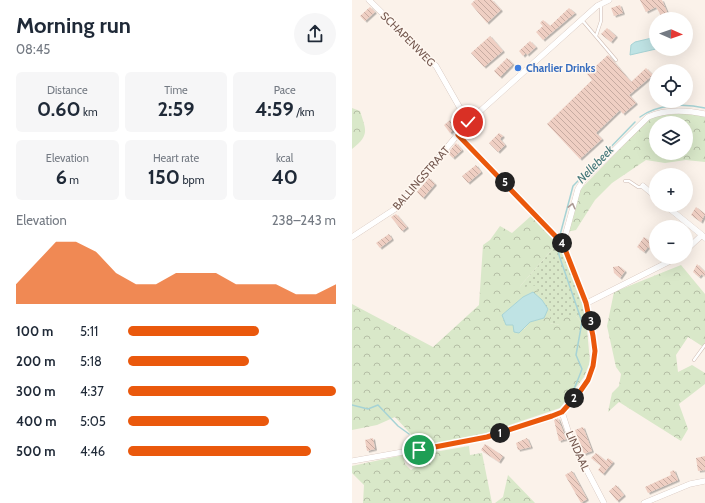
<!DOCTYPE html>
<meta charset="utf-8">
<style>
:root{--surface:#fff;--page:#f6f6f7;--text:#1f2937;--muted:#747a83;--accent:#ea580c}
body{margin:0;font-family:Cabin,sans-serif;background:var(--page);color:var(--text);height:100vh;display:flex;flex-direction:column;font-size:15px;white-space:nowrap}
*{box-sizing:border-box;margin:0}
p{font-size:13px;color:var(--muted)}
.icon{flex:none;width:22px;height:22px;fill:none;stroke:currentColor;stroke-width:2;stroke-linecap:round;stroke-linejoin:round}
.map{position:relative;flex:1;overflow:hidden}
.drawer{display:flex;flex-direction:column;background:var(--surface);width:352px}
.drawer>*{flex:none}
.needle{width:26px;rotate:92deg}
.controls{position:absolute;left:297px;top:12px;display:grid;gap:8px}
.controls a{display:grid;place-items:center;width:44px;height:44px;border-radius:50%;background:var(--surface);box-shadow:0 4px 16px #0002;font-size:20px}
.pin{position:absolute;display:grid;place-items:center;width:34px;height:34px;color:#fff;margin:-17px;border:2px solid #fff;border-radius:50%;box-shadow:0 1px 4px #0007}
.km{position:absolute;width:20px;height:20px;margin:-10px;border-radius:50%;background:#222;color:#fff;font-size:11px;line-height:20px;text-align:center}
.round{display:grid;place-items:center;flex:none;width:42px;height:42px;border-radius:21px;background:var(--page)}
.head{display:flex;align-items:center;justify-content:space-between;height:68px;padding:0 16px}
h1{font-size:22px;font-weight:800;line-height:30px}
.metrics{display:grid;grid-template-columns:repeat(3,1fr);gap:6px;height:68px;padding:4px 16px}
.metrics div{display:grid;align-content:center;border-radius:6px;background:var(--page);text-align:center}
.metrics b{font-size:20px;font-weight:800}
.metrics small{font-size:11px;font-weight:400}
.metrics p{font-size:11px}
.chart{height:112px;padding:8px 16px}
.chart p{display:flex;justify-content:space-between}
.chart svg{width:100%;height:72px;margin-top:4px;fill:var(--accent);opacity:.7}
ul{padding:0 16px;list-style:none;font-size:13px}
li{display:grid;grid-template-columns:64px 48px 1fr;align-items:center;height:30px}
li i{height:10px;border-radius:5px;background:var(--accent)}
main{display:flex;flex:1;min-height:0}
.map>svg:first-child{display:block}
.grass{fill:url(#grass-dots)}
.forest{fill:url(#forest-crowns);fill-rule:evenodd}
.water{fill:#bfe3e4;stroke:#a6d3d5}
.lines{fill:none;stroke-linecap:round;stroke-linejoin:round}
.stream{stroke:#a6d3d5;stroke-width:1.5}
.building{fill:url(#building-back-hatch);filter:url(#shadow)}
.lane-casing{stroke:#cfbcb3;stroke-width:3.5}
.street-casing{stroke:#cfbcb3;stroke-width:6}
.lane{stroke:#fff;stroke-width:2.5}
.street{stroke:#fff;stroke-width:5.5}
.oneway{stroke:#ac9b95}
.route-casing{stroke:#fff;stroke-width:8}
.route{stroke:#ea580c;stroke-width:5}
.shop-dot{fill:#3f7fe0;stroke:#fef7f0;stroke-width:1.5}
.labels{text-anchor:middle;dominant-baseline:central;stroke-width:3;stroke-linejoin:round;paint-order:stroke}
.street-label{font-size:11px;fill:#74584f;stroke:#fef7f0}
.shop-label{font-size:11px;font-weight:bold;fill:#366cbe;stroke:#fef7f0;text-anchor:start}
.water-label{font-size:12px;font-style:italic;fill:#437678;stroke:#fef7f0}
</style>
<main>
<section class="drawer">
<div class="head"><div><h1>Morning run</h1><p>08:45</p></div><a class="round"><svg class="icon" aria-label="share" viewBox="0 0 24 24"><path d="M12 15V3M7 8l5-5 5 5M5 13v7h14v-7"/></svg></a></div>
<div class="metrics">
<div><p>Distance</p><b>0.60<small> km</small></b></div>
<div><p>Time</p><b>2:59</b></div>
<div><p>Pace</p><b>4:59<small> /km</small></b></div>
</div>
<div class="metrics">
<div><p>Elevation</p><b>6<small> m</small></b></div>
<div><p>Heart rate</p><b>150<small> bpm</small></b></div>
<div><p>kcal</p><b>40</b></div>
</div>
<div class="chart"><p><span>Elevation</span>238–243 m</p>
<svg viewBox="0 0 160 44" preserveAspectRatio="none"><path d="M0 44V32L10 19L20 6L30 6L40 12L50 25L60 32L70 32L80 25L90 25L100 25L110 32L120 32L130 32L140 38L150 38L160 32V44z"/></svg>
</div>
<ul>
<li><b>100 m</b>5:11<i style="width:63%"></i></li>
<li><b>200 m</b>5:18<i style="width:58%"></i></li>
<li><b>300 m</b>4:37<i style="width:100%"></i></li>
<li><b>400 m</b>5:05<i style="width:68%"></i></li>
<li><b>500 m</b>4:46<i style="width:88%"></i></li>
</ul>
</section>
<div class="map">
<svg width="353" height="503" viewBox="0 0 353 503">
<defs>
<pattern id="grass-dots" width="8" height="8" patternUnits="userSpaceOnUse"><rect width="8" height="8" fill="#d9e8c9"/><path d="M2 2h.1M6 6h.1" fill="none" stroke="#b5bfa6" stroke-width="1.8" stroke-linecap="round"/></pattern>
<pattern id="forest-crowns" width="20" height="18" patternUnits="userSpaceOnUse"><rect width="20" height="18" fill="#d9e8c9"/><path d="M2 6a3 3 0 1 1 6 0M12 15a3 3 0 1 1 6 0" fill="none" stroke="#b5bfa6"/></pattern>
<pattern id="building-back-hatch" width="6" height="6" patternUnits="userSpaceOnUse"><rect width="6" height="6" fill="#efcfc3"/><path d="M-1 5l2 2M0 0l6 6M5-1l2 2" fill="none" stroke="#c6aba1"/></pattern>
<filter id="shadow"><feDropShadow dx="2" dy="1.5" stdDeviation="0" flood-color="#0004"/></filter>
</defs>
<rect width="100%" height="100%" fill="#fbf2ea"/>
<!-- grass -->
<path class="grass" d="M205,244C214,259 240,313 235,329L224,316L205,325L198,323V310L196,309L190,300L185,296L187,294L166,290L169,285Z"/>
<!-- forest -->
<path class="forest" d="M0,108L8,111C14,130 18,135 0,149Z
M334,113L353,116V162L334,160L313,163L294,160L260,183L243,200L224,230L215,232L224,194L300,116ZM304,123H334V153H304Z
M179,216L205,244L169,285L167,290L178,285L184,286L187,294L185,296L180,292L171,297L150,315L161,325L172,329L178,322L192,318L196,309L198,310V323L206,325L211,315L224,316L235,329L238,362L232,377L208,408L131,434L70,446L43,417L25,425L0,430V304L81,347L127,305L131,245L138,240L148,226L160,233Z
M329,265L353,294V348L336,337L324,355L326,372L340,365L353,373V384L327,404L336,429L329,441L267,402L256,412L260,393L267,386L269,374L264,367L255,326L262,292Z
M117,446L118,455L130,453L140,503H11L12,485L0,473V466L51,455L53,464L59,470L66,465L71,454Z
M156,475L183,503H143L151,497Z"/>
<!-- water -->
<path class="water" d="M304,37V49L278,55L279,45L283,42Z
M181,292L190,300L196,309L192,318L178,322L167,333L162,332L161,325H154L150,315L171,297Z"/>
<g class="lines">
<!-- stream -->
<path class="stream" d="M288,117C306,104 332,103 353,108
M208,235L221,186L283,122
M206,248L207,255L230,322L224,355L230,369C227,377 220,395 216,400
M0,405L16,409L26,405L46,426L57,434"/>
</g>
<!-- building -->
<path class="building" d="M123,0H140L149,10L135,23L119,4Z
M288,0H310L318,19H311L304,7L294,12Z
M268,5L271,13L262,16L259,8Z
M18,7L23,12L13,21L8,16Z
M217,8L223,13L191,40L184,32L191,26L188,23L191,20L198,26Z
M255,28L264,36L259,42L249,34Z
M138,36L151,51L132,67L119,53Z
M178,41L184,47L175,55L174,53L171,56L167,51Z
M256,55L279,82L294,68L301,75L277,95L284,103L271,114L268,110L244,133L250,139L228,159L195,124L240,80L235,74Z
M155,58L161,64L148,77L142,71Z
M98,120L104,127L98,133L92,125Z
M147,133L151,136L148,139L153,145L146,152L137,143Z
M104,143L110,150L101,158L96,153Z
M124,165L129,172L116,183L110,176Z
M77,178L83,184L71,198L65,192Z
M344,207L353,214L349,222L339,215Z
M44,214L55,227L50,231L39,217Z
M37,234L40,239L28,248L24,243Z
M292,237L304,246L300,250L296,247L292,252L285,247Z
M345,264L353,272L352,277L350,274L347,277L341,272Z
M267,266L273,271L268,278L262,273L261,267Z
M206,418L214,439L207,441L202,420Z
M231,427L240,451L232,454L223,430Z
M21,438L23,449L15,451L13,440Z
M175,438L179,447L166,450L164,443Z
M133,444L151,456L147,462L129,450Z
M244,453L254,461L256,458L261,462L251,474L246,470L249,466L239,458Z
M353,456V470L346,471L344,458Z
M322,470L326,480L296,493L293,487L319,475L318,472Z
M220,471L235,499L229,503L213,475Z
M264,485L272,495L265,501L257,491Z"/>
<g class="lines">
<defs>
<path id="lane" d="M230,20L264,60
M244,36L249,21V4
M273,181H277L286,187H290
M342,360L353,345"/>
<path id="street" d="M17,0L84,66L116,122
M106,135L211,244
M291,186L304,197
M313,205L350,235
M0,237L46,207L116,122L245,6L257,0
M334,250L350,235L353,238
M235,303L326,257
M210,412L219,440L252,503
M0,461L135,437L200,416L210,412L227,393L236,380L241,366L243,351L238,315L211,244L226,189L231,181L296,117C314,109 334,110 353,114
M292,503L338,484L353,481"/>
</defs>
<!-- lane casing -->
<use href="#lane" class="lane-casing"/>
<!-- street casing -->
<use href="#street" class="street-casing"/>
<!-- lane -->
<use href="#lane" class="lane"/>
<!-- street -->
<use href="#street" class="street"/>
</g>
<!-- one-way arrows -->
<defs><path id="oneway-chevron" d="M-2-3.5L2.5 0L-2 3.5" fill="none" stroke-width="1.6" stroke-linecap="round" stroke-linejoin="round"/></defs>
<use class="oneway" href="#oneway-chevron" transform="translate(220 206) rotate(-76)"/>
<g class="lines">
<defs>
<path id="route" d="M67,450L135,437L200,416L210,412L227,393L236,380L241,366L243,351L241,336L234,303L211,244L106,135L116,122"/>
</defs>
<!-- route casing -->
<use href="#route" class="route-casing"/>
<!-- route -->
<use href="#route" class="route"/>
</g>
<!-- markers -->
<circle class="shop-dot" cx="166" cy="68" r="4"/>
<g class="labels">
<!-- street labels -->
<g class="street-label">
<text transform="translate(56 39) rotate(45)">SCHAPENWEG</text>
<text transform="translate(69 178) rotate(-49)">BALLINGSTRAAT</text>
<text transform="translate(226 451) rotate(66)">LINDAAL</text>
</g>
<!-- shop labels -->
<g class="shop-label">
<text x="174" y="68">Charlier Drinks</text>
</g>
<!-- water labels -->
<g class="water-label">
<text transform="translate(243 164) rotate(-46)">Nellebeek</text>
</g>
</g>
</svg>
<div class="controls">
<a><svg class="needle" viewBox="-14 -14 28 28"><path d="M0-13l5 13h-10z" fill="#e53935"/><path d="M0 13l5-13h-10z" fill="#747a83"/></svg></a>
<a><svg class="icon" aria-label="locate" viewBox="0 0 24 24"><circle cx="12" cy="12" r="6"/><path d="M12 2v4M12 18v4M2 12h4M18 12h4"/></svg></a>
<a><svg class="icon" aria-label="layers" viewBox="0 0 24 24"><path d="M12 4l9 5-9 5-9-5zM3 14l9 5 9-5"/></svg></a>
<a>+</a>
<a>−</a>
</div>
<div class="pin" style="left:67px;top:450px;background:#1e9e55"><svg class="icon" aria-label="arrive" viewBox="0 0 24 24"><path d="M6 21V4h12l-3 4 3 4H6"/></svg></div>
<div class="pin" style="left:116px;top:122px;background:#d93025"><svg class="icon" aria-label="check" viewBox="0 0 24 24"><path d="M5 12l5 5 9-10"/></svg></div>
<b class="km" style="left:148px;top:433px">1</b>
<b class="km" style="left:222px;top:398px">2</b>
<b class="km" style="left:239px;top:321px">3</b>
<b class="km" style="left:210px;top:243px">4</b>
<b class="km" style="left:153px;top:182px">5</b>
</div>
</main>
